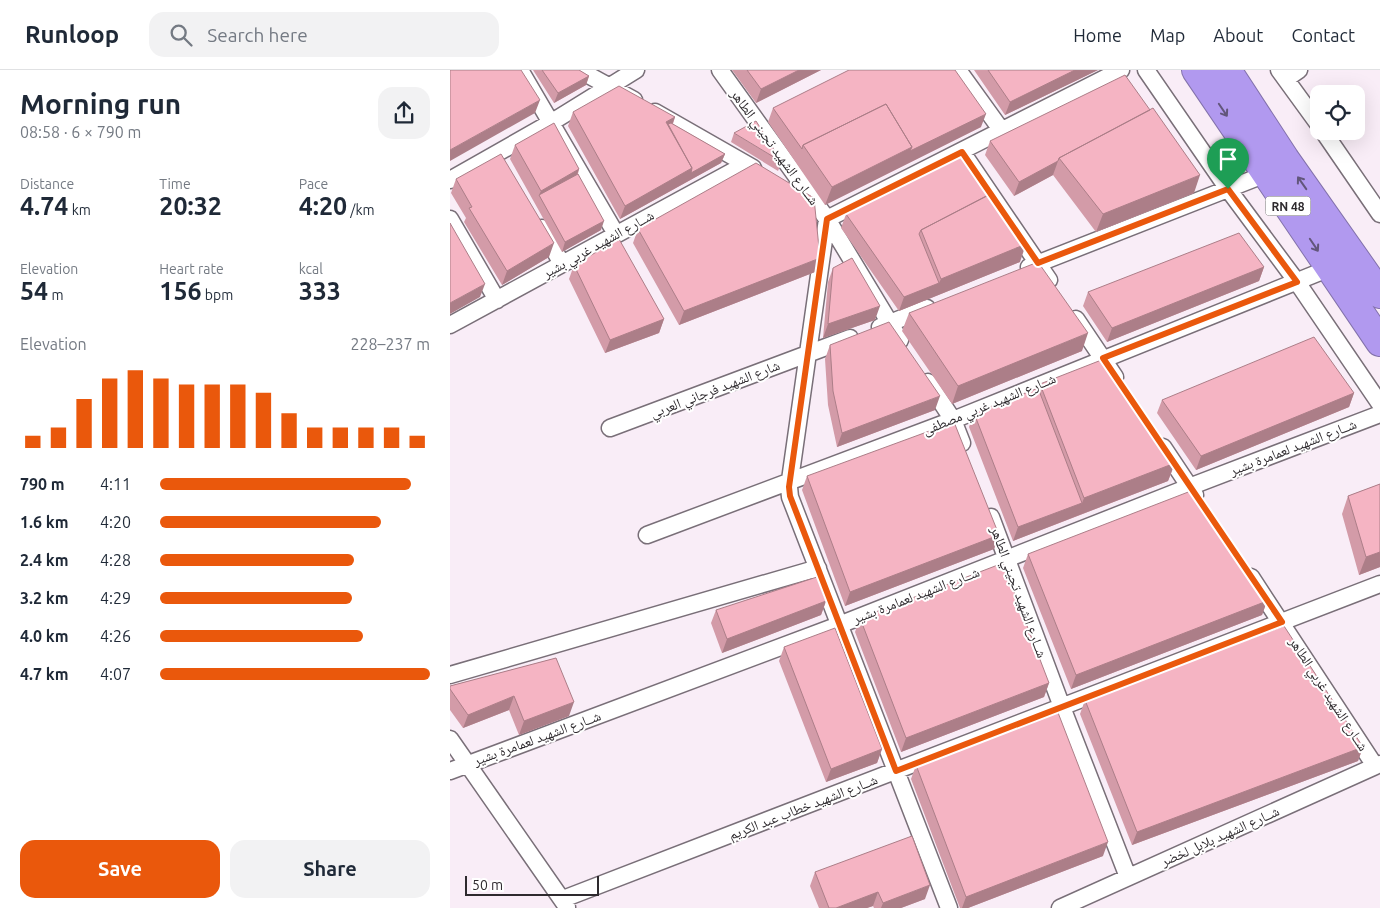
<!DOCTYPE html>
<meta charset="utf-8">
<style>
:root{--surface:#fff;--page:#f2f2f3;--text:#1f2937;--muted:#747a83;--line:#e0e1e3;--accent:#ea580c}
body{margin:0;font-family:Ubuntu,"Noto Naskh Arabic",sans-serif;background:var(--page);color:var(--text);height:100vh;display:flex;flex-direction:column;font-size:19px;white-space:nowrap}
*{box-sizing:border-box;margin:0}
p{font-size:16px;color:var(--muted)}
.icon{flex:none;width:28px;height:28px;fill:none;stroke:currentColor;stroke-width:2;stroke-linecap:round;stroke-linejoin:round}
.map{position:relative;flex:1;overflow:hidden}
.drawer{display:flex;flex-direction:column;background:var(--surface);width:450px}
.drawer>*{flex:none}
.tools{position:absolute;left:860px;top:15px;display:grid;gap:10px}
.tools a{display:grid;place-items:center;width:55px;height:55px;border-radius:10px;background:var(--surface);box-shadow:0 5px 20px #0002;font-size:25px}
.scale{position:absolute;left:15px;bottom:12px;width:134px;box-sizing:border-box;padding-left:5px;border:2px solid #2e2a2e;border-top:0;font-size:14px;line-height:18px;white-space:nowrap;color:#2e2a2e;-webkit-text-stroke:4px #fff;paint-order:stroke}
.pin{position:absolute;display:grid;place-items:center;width:42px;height:42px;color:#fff;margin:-51px -21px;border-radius:50% 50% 50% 0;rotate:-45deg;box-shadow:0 0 5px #0007}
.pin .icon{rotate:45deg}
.round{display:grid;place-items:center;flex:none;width:52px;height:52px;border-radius:15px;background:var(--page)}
.headline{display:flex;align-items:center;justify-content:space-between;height:85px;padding:0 20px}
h1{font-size:28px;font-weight:700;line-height:38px}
.metrics{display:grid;grid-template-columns:repeat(3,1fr);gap:8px;height:85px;padding:5px 20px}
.metrics div{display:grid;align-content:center}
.metrics b{font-size:25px;font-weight:700}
.metrics small{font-size:14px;font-weight:400}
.metrics p{font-size:14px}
.chart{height:140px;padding:10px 20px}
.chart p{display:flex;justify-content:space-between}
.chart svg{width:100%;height:90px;margin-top:5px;stroke:var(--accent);stroke-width:6}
.cta{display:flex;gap:10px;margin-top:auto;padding:10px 20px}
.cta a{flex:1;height:58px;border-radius:15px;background:var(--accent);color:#fff;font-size:20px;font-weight:700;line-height:58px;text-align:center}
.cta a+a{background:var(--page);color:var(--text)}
ul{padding:0 20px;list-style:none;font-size:16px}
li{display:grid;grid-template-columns:80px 60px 1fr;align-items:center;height:38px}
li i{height:12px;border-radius:6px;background:var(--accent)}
header{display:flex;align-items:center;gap:30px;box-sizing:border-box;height:70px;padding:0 25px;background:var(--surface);border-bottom:1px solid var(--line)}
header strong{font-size:24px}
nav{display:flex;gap:28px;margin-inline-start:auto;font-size:18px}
.search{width:350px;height:45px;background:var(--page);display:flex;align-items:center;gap:12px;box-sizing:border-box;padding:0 18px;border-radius:15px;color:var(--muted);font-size:19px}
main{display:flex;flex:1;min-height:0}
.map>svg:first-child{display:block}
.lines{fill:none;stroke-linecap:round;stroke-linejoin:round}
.street-casing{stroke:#796f78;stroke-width:19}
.highway-casing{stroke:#8372ab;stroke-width:30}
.street{stroke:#fff;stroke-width:16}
.highway{stroke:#b199ef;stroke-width:28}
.wall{fill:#d39ba8}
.shaded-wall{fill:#ac7e88}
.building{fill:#f5b4c3;stroke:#ac7e88}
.oneway{stroke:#62567b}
.route-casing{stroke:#fff;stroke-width:10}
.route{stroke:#ea580c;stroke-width:6}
.labels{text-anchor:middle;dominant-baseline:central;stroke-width:4;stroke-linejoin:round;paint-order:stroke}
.shield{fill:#fff;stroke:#6d6a6d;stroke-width:1}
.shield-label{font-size:12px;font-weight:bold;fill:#2e2a2e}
.street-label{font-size:14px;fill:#2e2a2e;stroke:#fff}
</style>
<header>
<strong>Runloop</strong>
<div class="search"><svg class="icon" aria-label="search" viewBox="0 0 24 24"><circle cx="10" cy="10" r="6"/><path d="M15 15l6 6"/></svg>Search here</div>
<nav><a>Home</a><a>Map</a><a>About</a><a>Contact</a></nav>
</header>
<main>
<section class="drawer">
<div class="headline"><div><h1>Morning run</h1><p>08:58 · 6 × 790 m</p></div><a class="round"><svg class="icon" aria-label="share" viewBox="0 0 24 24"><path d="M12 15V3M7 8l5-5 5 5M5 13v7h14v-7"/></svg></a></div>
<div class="metrics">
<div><p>Distance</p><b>4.74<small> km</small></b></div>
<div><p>Time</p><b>20:32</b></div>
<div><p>Pace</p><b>4:20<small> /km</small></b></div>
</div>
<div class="metrics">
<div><p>Elevation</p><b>54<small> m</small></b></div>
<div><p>Heart rate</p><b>156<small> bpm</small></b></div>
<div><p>kcal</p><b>333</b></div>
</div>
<div class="chart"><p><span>Elevation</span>228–237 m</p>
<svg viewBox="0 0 160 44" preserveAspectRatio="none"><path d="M5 44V38M15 44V34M25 44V20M35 44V10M45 44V6M55 44V10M65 44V13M75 44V13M85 44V13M95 44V17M105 44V27M115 44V34M125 44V34M135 44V34M145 44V34M155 44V38"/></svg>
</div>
<ul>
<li><b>790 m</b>4:11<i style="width:93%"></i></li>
<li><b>1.6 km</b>4:20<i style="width:82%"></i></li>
<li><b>2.4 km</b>4:28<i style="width:72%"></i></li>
<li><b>3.2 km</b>4:29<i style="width:71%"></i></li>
<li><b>4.0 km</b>4:26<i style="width:75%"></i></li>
<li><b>4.7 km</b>4:07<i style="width:100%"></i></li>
</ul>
<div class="cta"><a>Save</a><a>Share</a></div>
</section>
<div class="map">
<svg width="930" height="838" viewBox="0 0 930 838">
<rect width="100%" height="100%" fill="#f9edf7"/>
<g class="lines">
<defs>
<path id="street" d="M70,0L166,164
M129,0L184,30
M270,0L377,149L450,270
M508,0L552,61
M696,0L778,119L847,212L930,334
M829,0L869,55
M836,9L849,0
M205,42L303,98
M873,61L930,144
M512,82L599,210
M0,110L102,52L186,0
M0,149L47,230
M377,149L339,417L340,427L499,838
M377,149L671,0
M92,158L112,194
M579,197L816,104
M626,249L665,307
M0,255L296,94
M430,257L477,238
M478,312L503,350L512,373
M160,358L400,268
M713,377L745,425
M541,447L612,637L678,807
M197,465L503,350L880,198
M801,507L925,696
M0,605L368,498
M0,669L117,837
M0,701L389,555L739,417L930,344
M113,829L930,514
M610,838L930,694"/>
<path id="highway" d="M746,0L930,272
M777,0L835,89L930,224"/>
</defs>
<!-- street casing -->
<use href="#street" class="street-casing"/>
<!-- highway casing -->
<use href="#highway" class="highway-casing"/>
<!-- street -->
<use href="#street" class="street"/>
<!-- highway -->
<use href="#highway" class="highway"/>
</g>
<!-- wall -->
<path class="wall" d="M83,0H129L139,6L136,15L104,33Z
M282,0H371L306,33Z
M524,0H648L555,45Z
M323,38L531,57L375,135L318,52Z
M123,42L225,47L223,54L275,84L271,93L170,149L118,56Z
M284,63L332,92L328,101L281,72Z
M540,71L744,123L646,162L603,105L564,126L535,85Z
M65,75L129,99L128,104L151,160L112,182L60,89Z
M512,86L570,192L449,241L391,158L396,144Z
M6,109L99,187L52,215L14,152L16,148L1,123Z
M188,159L365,202L229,255L183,173Z
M124,195L214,249L209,263L155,283L119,209Z
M814,197L809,211L657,272L633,236L638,222Z
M383,198L425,250L373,268L378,212Z
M459,243L632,281L502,334L452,261Z
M380,275L485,340L387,377L378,335L375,289Z
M590,314L725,393L718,411L563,471L519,357L524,343L588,318Z
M904,323L899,337L746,400L707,343L712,330Z
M357,406L549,465L544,479L395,536L352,420Z
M930,414V497L909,505L892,444L898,426Z
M578,484L817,531L812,545L621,619L573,498Z
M376,531L371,545L272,583L261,553L266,540Z
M410,548L599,613L594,627L451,682L405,562Z
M334,577L432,679L427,693L376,712L329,591Z
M106,588L119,646L69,665L59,640L13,658L0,640V616Z
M635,630L913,677L908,691L682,775L630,644Z
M466,695L653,786L518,838H510L461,709Z
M365,802L475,829L451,838H424L423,836L417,838H369L360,816Z"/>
<!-- shaded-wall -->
<path class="shaded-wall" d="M349,0H371L306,33L311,19Z
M625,0H648L555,45L560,32Z
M139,6L136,15L104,33L108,23Z
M90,30L85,43L0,91V80Z
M536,44L531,57L375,135L382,117L462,77Z
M225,47L220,60L216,52Z
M275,84L271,93L170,149L175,136L242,98Z
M608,91L603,105L564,126L569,112Z
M129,99L124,113L89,125L91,121Z
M750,105L744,123L646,162L653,144Z
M154,151L151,160L112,182L115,172Z
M104,173L99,187L52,215L57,201Z
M576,174L570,192L449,241L454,227L489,213L491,209Z
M370,188L365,202L229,255L234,241Z
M814,197L809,211L657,272L662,258Z
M35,214L30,227L0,244V233Z
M430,236L425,250L373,268L378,254Z
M214,249L209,263L155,283L160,270Z
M638,263L632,281L502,334L508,316Z
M904,323L899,337L746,400L751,386Z
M490,326L485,340L387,377L392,363Z
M725,393L718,411L627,446L634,428Z
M632,433L627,446L563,471L568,457Z
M549,465L544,479L395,536L400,522Z
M930,482V497L909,505L916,487Z
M376,531L371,545L272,583L277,569Z
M817,531L812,545L621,619L626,605Z
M599,613L594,627L451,682L456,668Z
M64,626L59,640L13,658L18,645Z
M124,632L119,646L69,665L74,651Z
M913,677L908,691L682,775L687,762Z
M432,679L427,693L376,712L381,699Z
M658,772L653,786L518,838H512L516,827Z
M480,815L475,829L451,838H431L433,833Z
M428,822L423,836L417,838H386Z"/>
<!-- building -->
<path class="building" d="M0,0H71L90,30L0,80Z
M92,0H129L139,6L108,23Z
M297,0H349L311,19Z
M399,0H505L536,44L460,81L462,77L436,34L353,75L352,79L323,38Z
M538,0H625L560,32Z
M675,5L700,40L609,88L608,91L569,112L540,71Z
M169,16L225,47L216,52L242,98L175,136L123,42Z
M436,34L462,77L382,117L353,75Z
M703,38L750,105L653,144L609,88Z
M306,51L332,92L284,63Z
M104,53L129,99L91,121L65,75Z
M221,53L275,84L241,103L242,98L218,54Z
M51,84L104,173L57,201L19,138L22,137L6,109Z
M512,86L537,126L471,160L469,164L489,213L454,227L396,144Z
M306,93L364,128L370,188L234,241L188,159Z
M128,104L154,151L115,172L89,125Z
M540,124L576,174L491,209L471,160Z
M0,153L35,214L0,233Z
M789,163L814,197L662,258L638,222Z
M169,169L214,249L160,270L124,195Z
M402,188L430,236L378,254L383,198Z
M588,192L638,263L508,316L459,243Z
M439,252L490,326L392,363L383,321L380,275Z
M864,267L904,323L751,386L712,330Z
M654,289L725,393L634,428L590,314Z
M588,318L632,433L568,457L524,343Z
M504,352L549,465L400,522L357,406Z
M930,414V482L916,487L898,426Z
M746,419L817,531L626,605L578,484Z
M553,493L599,613L456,668L410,548Z
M367,507L376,531L277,569L266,540Z
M834,556L913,677L687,762L635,630Z
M385,558L432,679L381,699L334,577Z
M106,588L124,632L74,651L64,626L18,645L0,619V616Z
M607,640L658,772L516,827L466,695Z
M462,766L480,815L433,833L428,822L386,838H379L365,802Z"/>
<!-- one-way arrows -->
<defs><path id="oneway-shaft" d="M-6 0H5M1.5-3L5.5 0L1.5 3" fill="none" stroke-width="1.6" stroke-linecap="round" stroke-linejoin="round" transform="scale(1.25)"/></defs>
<g class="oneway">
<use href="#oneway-shaft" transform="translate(773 40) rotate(56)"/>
<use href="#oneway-shaft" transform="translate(852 113) rotate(-125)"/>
<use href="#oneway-shaft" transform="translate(864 175) rotate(56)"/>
</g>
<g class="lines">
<defs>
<path id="route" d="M512,82L588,193L778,119L847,212L653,288L832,552L446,701L340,426L339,417L377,149Z"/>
</defs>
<!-- route casing -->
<use href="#route" class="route-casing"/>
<!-- route -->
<use href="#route" class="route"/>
</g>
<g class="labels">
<!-- shield labels -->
<rect class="shield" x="815.5" y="126.5" width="45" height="19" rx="4"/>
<g class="shield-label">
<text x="838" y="136">RN 48</text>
</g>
<!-- street labels -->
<g class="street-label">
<text transform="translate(325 77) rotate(54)">شــارع الشهيد تجيني الطاهر</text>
<text transform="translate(148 174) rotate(-29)">شــارع الشهيد غربي بشير</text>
<text transform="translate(265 319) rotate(-21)">شارع الشهيد فرجاني العربي</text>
<text transform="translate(539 334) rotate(-22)">شــارع الشهيد غربي مصطفى</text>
<text transform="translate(843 377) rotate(-21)">شــارع الشهيد لعمامرة بشير</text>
<text transform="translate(569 522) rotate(70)">شــارع الشهيد تجيني الطاهر</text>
<text transform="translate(466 525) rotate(-21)">شــارع الشهيد لعمامرة بشير</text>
<text transform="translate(879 624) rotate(57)">شــارع الشهيد غربي الطاهر</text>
<text transform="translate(87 668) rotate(-20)">شــارع الشهيد لعمامرة بشير</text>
<text transform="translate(353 737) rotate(-21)">شــارع الشهيد خطاب عبد الكريم</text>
<text transform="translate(770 766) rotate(-24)">شــارع الشهيد بلابل لخضر</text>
</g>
</g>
</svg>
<div class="tools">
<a><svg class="icon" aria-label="locate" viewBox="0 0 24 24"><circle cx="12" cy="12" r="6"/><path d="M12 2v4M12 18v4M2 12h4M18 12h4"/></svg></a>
</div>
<div class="scale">50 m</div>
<div class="pin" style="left:778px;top:119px;background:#1e9e55"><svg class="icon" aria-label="arrive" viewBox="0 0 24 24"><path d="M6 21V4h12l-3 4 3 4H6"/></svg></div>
</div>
</main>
